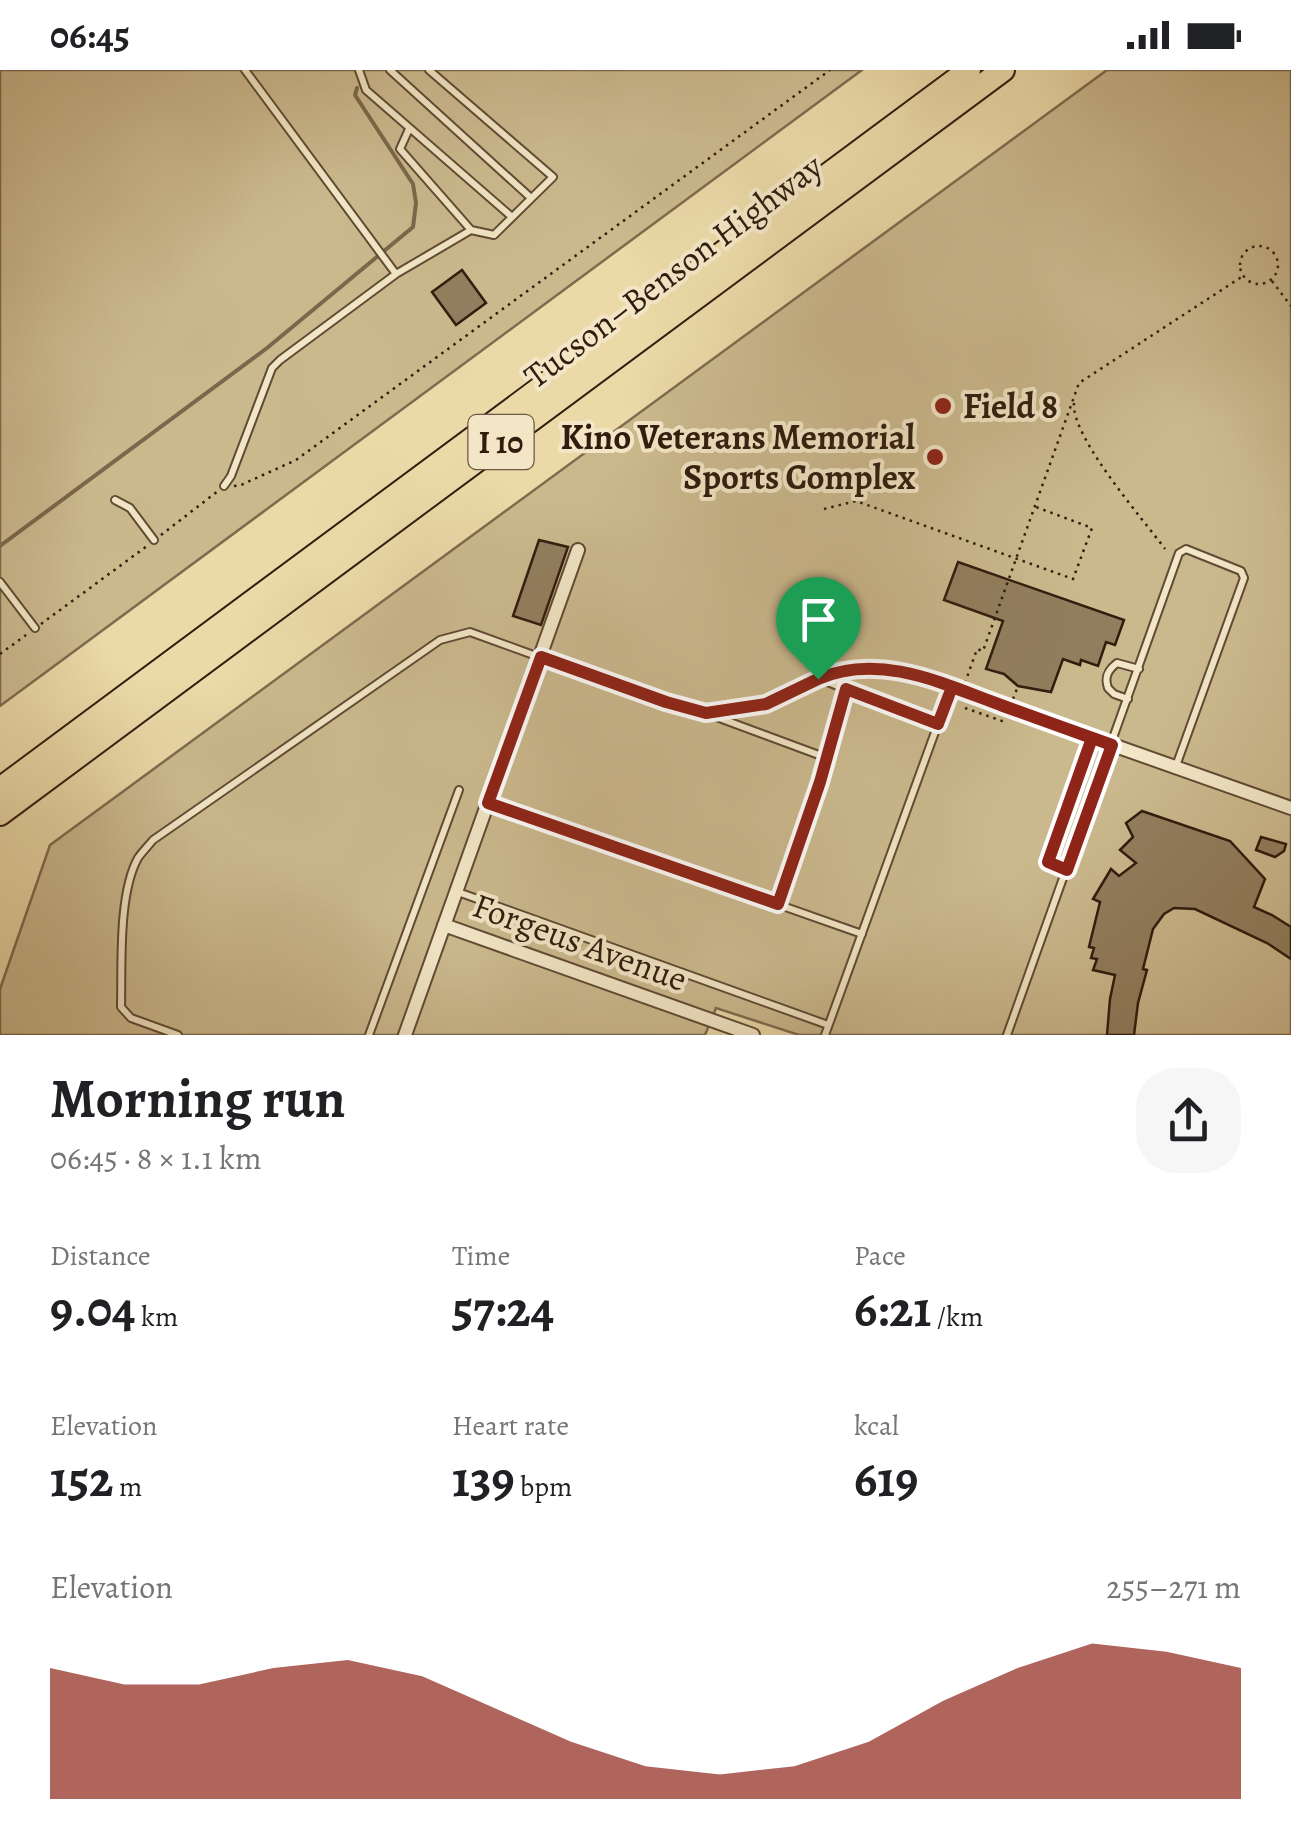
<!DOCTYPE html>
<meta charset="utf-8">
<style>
:root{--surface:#fff;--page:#f6f6f6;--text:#202124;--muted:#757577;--accent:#8f2418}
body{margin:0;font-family:Alegreya,serif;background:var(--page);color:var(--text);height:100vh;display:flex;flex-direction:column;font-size:38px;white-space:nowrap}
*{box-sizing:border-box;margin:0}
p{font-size:32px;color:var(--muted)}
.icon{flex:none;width:55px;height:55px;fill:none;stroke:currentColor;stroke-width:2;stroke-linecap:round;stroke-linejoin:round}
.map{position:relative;height:965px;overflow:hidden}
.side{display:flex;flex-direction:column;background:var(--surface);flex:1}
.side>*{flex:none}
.pin{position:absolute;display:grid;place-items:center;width:85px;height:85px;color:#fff;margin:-102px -42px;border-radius:50% 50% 50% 0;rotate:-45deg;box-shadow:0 0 10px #0007}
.pin .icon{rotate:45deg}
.round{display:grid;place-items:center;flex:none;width:105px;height:105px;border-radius:40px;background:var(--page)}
.overview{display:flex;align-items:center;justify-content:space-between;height:170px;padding:0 50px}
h1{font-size:55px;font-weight:600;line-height:75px}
.figures{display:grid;grid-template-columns:repeat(3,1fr);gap:15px;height:170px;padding:10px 50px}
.figures div{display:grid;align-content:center}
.figures b{font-size:50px;font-weight:600}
.figures small{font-size:28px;font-weight:400}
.figures p{font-size:28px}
.chart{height:280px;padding:20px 50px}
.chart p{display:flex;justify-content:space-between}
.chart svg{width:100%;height:180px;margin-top:10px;fill:var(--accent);opacity:.7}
.status{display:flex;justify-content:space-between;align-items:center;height:70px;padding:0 50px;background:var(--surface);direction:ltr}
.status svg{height:28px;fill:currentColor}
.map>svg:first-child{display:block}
.green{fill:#cbb98e;stroke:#7e6a4e;stroke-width:2.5}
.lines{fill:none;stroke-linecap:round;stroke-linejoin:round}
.stream{stroke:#7b674b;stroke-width:4}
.building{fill:#927e5e;stroke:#311c0e;stroke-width:2.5}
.lane-casing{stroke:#604b34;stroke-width:10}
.street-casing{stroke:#604b34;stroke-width:16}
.highway-casing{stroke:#311c0e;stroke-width:26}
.path{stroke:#311c0e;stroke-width:2.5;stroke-dasharray:2.5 5;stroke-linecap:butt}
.lane{stroke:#f2e6c6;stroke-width:6}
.street{stroke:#f2e6c6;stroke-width:12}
.highway{stroke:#ebd9a8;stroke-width:22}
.route-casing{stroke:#fff;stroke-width:20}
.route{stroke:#8f2418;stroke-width:12}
.poi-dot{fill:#8f2418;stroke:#f2e6c6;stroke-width:4}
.labels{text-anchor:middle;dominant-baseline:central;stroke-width:8;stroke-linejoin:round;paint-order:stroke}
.shield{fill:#f2e6c6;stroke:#6b5945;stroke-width:2.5}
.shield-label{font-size:32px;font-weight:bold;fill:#311c0e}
.street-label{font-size:35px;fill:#311c0e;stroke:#f2e6c6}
.poi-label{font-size:35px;font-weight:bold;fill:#311c0e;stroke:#f2e6c6;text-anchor:start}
</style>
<div class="status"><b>06:45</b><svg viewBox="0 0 49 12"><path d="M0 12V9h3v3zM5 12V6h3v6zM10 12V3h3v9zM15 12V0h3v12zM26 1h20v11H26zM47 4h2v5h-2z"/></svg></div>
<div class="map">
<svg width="1291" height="965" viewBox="0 0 1291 965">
<rect width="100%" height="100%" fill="#ebd9a8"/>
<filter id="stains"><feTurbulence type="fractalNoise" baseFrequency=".002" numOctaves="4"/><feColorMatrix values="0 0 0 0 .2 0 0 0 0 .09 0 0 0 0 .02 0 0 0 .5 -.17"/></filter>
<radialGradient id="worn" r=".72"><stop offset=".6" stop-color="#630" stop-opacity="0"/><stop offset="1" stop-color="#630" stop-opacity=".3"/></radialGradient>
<!-- green -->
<path class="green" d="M0,0H862L0,636Z
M1107,0H1291V965H799L716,938L705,965H0V919L50,775Z"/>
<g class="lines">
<!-- stream -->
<path class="stream" d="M0,476L267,278L413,157L416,133L413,114L355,25L357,18"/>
</g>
<!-- building -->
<path class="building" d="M462,200L486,233L456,255L432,222Z
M539,470L568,477L541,555L513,546Z
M958,492L1124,550L1115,575L1106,572L1098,596L1081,590L1080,595L1063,589L1051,622L1018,616L1004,604L986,599L1003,551L944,530Z
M1142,741L1230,771L1265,809L1254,837L1272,845L1291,857V889L1267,873L1195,839L1174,838L1164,844L1153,859L1143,899L1147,900L1138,933L1134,965H1107L1110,929L1115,905L1093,900L1097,889L1091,888L1094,878L1089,877L1100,832L1093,829L1111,799L1119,806L1136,793L1120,780L1133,767L1126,753Z
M1261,767L1286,774L1284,781L1275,787L1256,780Z"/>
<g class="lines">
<defs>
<path id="lane" d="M359,0L366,20L512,147
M390,0L531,128
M409,59L400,79L471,160
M396,204L471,160L494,165L553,107L429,0
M224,416L231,406L272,298L280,290L396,204L245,0
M115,430L130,438L154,470
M0,512L35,558
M822,610L938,654
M1128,629L1114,624L1108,618C1104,607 1108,600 1117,593L1139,599
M711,645L827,688
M490,733L862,864
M1067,799L1048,792L1092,669
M458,822L828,955
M778,834L820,712L846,619
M178,965L131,948L121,937C122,896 118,824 138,788C142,782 149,775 153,770L440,570L470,562L539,587
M369,965L459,720
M825,965L951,618
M1007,965L1179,483L1186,479L1241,501L1244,508L1176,696"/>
<path id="street" d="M541,587L680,637L706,643L765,634L829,604L853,599L879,598L906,602L1291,738
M444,855L753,965
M405,965L578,480"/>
<path id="highway" d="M0,719L969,0
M0,744L1003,0"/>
</defs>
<!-- lane casing -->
<use href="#lane" class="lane-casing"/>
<!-- street casing -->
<use href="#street" class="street-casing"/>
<!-- highway casing -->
<use href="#highway" class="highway-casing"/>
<!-- path -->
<path class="path" d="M1240 195a19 19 0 1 1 38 0a19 19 0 1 1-38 0Z
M1272,211L1291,236
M1074,333C1071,367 1143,449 1165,479
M234,416L241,415L296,390L830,0
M824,439L856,431L1073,509L1092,458L1036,437
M161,465L218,421
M41,554L147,476
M0,584L26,565
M965,613L977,579L983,581L1079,313L1243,206
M1013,629L1018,616
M965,638L1005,652"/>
<!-- lane -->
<use href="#lane" class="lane"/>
<!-- street -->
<use href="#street" class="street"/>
<!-- highway -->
<use href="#highway" class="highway"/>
</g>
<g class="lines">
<defs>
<path id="route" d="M818,609L766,634L706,643L666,632L541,587L488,733L778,834L820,712L846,619L938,654L952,617L1092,668L1048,792L1067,800L1112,675C1076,662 1039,649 1003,636C944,614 880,582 818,609"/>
</defs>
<!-- route casing -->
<use href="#route" class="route-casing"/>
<!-- route -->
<use href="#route" class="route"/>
</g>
<!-- markers -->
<g class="poi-dot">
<circle cx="943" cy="336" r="10"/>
<circle cx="935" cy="387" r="10"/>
</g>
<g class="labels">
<!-- shield labels -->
<rect class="shield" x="468.5" y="345" width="65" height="54" rx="8"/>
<g class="shield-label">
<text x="501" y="372">I 10</text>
</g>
<!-- street labels -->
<g class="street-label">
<text transform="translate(673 201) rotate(-37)">Tucson–Benson Highway</text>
<text transform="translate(580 872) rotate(20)">Forgeus Avenue</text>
</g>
<!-- poi labels -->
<g class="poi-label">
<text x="963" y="336">Field 8</text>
<text x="915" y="367" text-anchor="end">Kino Veterans Memorial<tspan x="915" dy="40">Sports Complex</tspan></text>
</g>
</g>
<rect width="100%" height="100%" filter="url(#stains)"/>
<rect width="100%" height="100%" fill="url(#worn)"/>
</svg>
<div class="pin" style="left:818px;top:609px;background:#1e9e55"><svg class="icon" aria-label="arrive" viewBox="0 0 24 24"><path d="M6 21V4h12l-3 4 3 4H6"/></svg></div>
</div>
<section class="side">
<div class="overview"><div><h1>Morning run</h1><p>06:45 · 8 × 1.1 km</p></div><a class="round"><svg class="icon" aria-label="share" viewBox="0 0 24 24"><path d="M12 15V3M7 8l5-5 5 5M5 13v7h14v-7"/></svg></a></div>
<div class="figures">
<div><p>Distance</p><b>9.04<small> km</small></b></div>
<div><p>Time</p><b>57:24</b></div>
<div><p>Pace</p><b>6:21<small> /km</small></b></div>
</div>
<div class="figures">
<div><p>Elevation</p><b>152<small> m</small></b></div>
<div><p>Heart rate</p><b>139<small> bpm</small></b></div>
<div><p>kcal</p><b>619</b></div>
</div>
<div class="chart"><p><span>Elevation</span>255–271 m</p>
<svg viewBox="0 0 160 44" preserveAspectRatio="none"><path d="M0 44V12L10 16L20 16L30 12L40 10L50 14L60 22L70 30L80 36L90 38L100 36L110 30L120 20L130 12L140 6L150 8L160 12V44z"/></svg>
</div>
</section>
